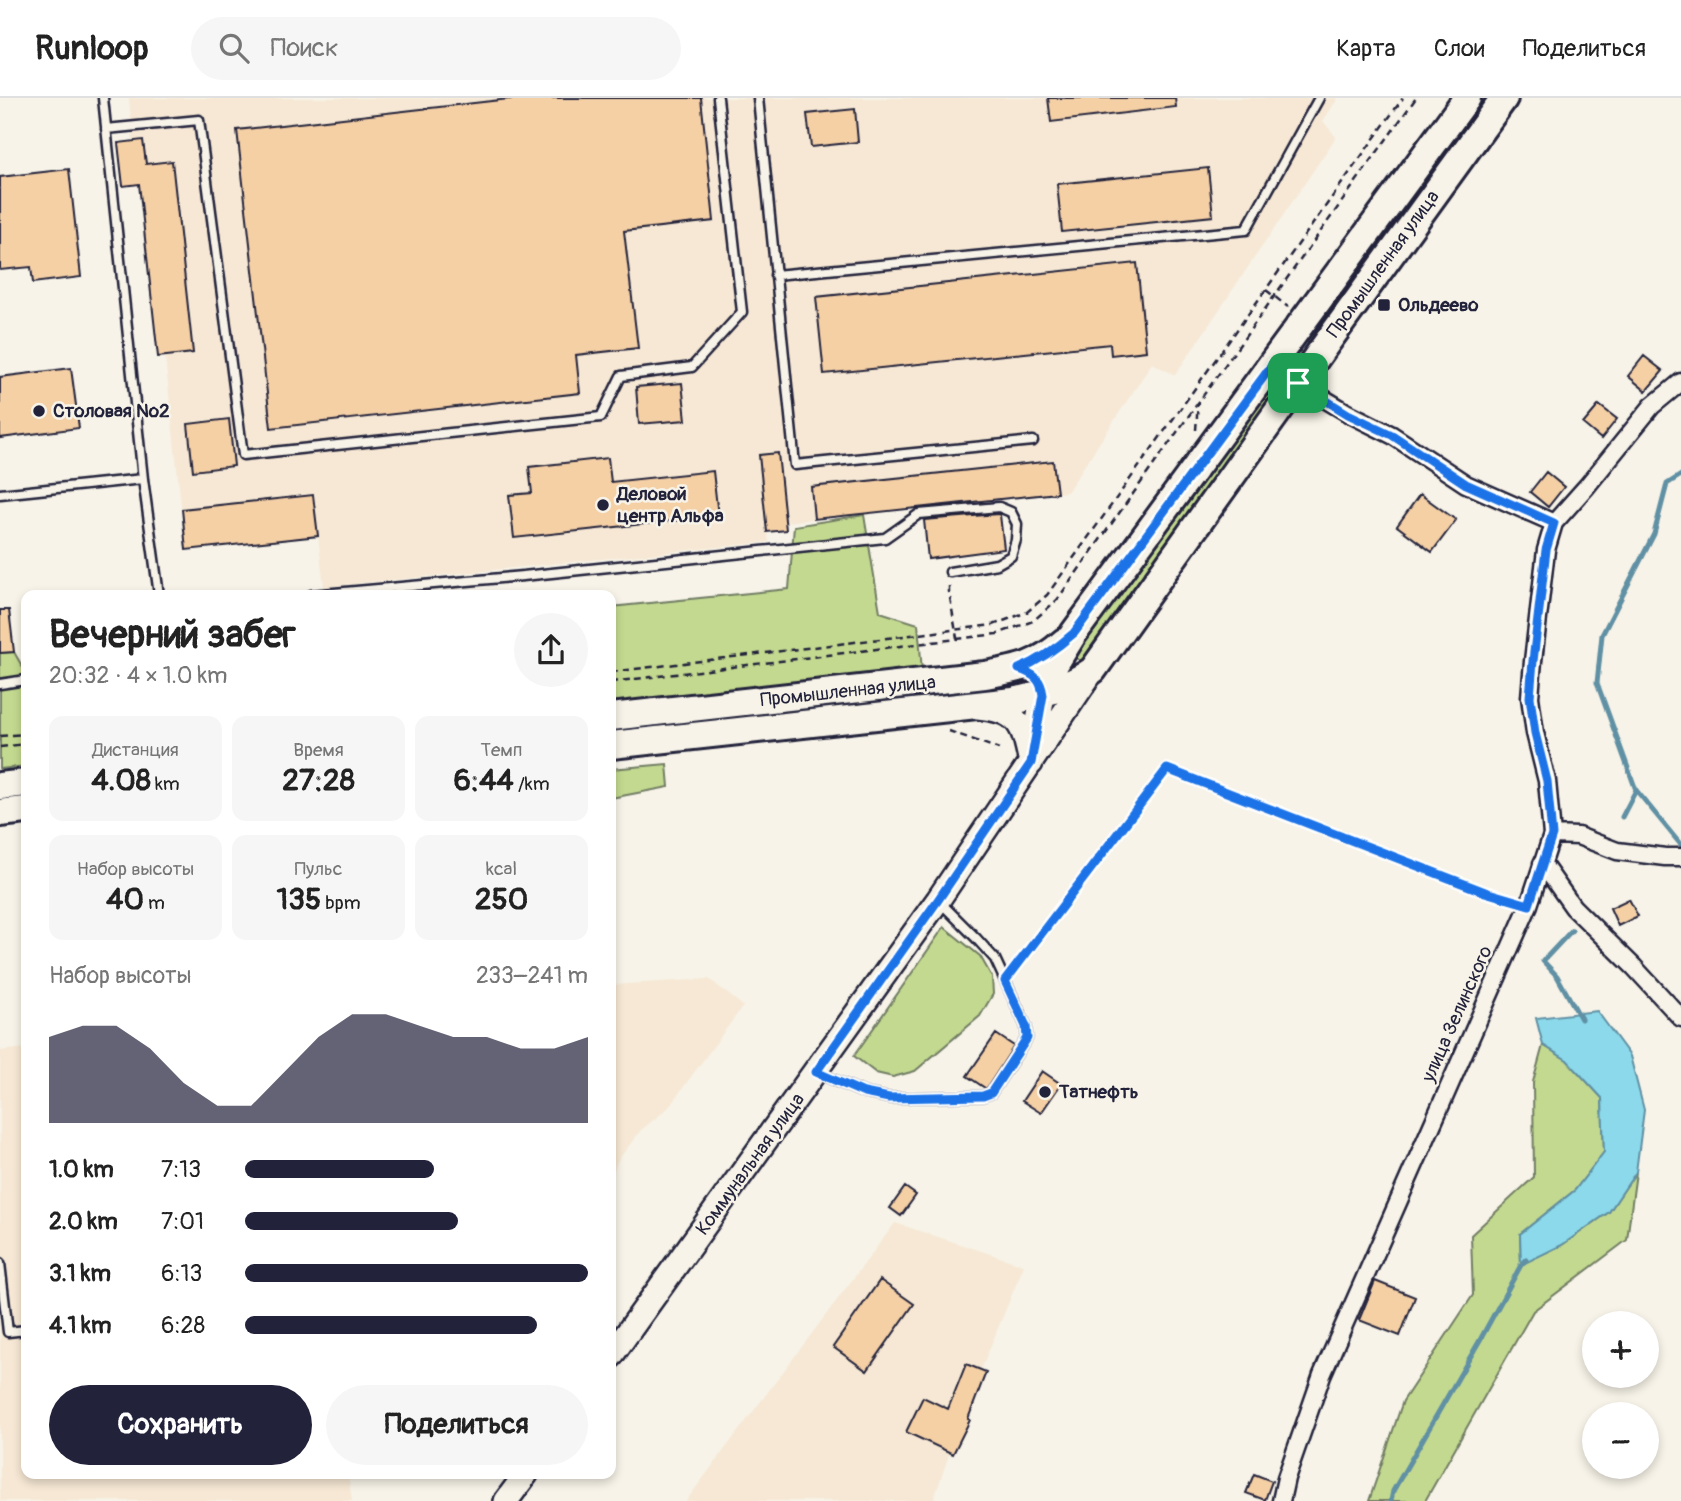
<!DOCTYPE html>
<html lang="ru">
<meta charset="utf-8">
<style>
:root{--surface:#fff;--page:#f6f6f6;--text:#222;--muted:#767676;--line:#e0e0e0;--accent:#22223b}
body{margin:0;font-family:Pangolin,sans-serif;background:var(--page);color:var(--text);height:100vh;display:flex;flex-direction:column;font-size:26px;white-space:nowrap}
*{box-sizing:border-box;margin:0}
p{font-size:23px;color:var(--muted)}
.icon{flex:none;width:38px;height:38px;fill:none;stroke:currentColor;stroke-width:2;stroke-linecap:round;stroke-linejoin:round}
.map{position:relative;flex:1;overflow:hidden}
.side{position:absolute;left:21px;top:492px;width:595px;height:889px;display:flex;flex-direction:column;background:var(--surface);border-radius:14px;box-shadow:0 4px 10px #0003}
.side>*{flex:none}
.fabs{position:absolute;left:1582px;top:1213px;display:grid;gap:14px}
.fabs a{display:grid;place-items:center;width:77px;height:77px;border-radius:50%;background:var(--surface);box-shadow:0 4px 10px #0003;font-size:35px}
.pin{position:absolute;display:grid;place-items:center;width:60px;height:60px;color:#fff;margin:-30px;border-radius:14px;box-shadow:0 4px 10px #0006}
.round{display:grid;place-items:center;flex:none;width:74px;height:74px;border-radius:37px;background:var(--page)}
.headline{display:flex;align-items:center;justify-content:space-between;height:119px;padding:0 28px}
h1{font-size:38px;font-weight:800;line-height:52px}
.stats{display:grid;grid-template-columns:repeat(3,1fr);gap:10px;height:119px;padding:7px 28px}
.stats div{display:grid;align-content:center;border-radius:14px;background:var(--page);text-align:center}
.stats b{font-size:30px;font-weight:800}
.stats small{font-size:19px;font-weight:400}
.stats p{font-size:19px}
.chart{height:196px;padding:14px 28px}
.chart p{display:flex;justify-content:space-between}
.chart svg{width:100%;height:126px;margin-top:7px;fill:var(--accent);opacity:.7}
.button{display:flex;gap:14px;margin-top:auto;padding:14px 28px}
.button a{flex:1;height:80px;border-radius:42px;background:var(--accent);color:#fff;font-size:28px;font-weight:800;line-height:80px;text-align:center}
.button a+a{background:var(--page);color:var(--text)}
ul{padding:0 28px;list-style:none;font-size:23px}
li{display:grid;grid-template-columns:112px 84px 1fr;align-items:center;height:52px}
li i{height:18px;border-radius:9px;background:var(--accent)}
header{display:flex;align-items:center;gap:42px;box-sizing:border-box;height:98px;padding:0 35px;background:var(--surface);border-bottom:2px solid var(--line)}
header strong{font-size:33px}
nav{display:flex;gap:38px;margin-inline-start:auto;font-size:24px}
.search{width:490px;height:63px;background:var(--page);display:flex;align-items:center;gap:18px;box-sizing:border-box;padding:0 24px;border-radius:38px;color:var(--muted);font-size:26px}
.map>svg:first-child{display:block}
.built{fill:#f6e8d4}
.green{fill:#c3d98f;stroke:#727e65;stroke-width:2}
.water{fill:#8bd9ea;stroke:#6190a4;stroke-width:2}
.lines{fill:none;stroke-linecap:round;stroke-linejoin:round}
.stream{stroke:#6190a4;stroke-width:5}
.building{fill:#f5d0a5;stroke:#22223b;stroke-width:2}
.lane-casing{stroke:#22223b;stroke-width:13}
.street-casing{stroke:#22223b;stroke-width:21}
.secondary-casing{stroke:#22223b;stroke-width:28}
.primary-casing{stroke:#22223b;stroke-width:32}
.path{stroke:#22223b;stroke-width:2.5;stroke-dasharray:7 5;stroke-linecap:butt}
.lane{stroke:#f7f3e8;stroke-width:8}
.street{stroke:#f7f3e8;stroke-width:16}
.secondary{stroke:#f7f3e8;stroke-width:23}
.primary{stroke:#f7f3e8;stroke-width:26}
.route-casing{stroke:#fff;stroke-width:14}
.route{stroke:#1a73e8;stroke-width:9}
.poi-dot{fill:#22223b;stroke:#f7f3e8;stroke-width:2.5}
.labels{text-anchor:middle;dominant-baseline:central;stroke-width:5;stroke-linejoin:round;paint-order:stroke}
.street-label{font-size:19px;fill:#22223b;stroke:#f7f3e8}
.poi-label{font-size:19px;font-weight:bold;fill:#22223b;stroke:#f7f3e8;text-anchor:start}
</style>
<header>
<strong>Runloop</strong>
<div class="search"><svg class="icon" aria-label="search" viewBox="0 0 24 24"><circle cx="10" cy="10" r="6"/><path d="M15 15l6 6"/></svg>Поиск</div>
<nav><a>Карта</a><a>Слои</a><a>Поделиться</a></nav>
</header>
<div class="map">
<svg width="1681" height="1403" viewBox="0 0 1681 1403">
<rect width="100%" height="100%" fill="#f7f3e8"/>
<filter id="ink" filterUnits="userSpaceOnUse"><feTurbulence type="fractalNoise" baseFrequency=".0143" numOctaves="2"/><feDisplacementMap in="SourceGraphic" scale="14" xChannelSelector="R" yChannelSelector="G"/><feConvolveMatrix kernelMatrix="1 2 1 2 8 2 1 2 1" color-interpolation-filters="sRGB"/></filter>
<g filter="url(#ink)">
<!-- built -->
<path class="built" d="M129,0H1338L1323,23L1336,39L1175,277L1152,265L1067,394L785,424L786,432L767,434L769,444L324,489L318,438L186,452L165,259L139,87L123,88L118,45L133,43Z
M709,881L743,908L668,1010L641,1032L618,1062L611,1080V887Z
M26,950V1376H356L348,1377L352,1403H0V953Z
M895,1125L1024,1167L965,1310L933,1403H686Z"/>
<!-- green -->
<path class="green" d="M1481,0H1492L1313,249L1306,243Z
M1263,293L1271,299L1081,563L1073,558Z
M864,417L880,514L918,526L922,573L611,606V509L789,491L794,428Z
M14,554L26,575V668L0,671V555Z
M999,587L1005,591L611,638V628Z
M667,666L669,689L611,700V671Z
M944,829L980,858L992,879L993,896L980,918L915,973L893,979L876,975L854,958Z
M1543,947L1567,962L1602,1000L1604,1054L1575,1092L1520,1136L1521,1166L1562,1147L1609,1114L1636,1074L1627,1142L1533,1213L1425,1403H1369L1403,1303L1473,1197L1471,1137L1534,1079L1533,984Z"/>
<!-- water -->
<path class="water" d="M1597,913L1630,958L1644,1012L1636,1074L1609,1114L1562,1147L1521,1167L1520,1136L1575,1092L1604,1054L1602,1000L1567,962L1543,947L1536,920Z"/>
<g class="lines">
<!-- stream -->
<path class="stream" d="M1681,377L1667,386L1654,436L1602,537L1597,585L1636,692L1681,747
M1622,719L1636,692
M1572,832L1543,863L1557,878L1581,921
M1391,1403L1393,1393L1480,1242L1521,1167L1526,1162"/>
</g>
<!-- building -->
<path class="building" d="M519,0H701L714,123L624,133L638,250L576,257L580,295L271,330L237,32Z
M1048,0H1175L1176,9L1051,24Z
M855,11L858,44L811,49L807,16Z
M143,42L146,66L172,63L193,255L158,259L139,86L123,88L118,45Z
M1208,70L1213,118L1062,134L1057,86Z
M69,71L81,179L33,185L31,169L0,172V79Z
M1137,165L1146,253L1111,257L1110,246L824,276L816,199Z
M1644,258L1663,273L1646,293L1628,278Z
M71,270L79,330L0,340V279Z
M682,285L686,322L639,326L636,289Z
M1599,307L1617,321L1601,341L1583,326Z
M229,321L234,368L193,373L188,326Z
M778,355L786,432L767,434L759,357Z
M608,360L611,384L713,373L718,418L514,440L509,397L532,395L529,369Z
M1053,363L1057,395L814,421L811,389Z
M1546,374L1564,389L1548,409L1530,394Z
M1420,396L1456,422L1432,454L1397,428Z
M313,397L318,438L186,452L182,411Z
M998,416L1000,417L1004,451L928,461L924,422Z
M0,512H9L14,554L0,555Z
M1629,801L1638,818L1618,828L1610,810Z
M996,936L1014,948L987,990H985L967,978Z
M1042,973L1061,986L1041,1015L1022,1003Z
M905,1089L916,1097L901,1118L890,1110Z
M880,1182L914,1206L867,1273L833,1249Z
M1375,1183L1415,1199L1400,1238L1359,1222Z
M966,1266L986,1274L968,1321L970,1322L953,1356L906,1334L923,1299L948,1311Z
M1254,1376L1272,1383L1265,1402L1246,1395Z"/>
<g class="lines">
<defs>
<path id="lane" d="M103,0L143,381L159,497
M758,0L795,367L1033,343
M106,31L199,22L243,357L601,319L621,278L692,269L742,214L718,0
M775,177L1246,132L1319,0
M0,396L143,381
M311,497L523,478L885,440L919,416L999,409L1011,414L1017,426L1016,442L1011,458L997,466L950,474
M0,586L26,582
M816,974L864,995L889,1000L983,998L991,995L1027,940L1026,928L995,861L976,840L941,805
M0,1165L8,1234L26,1232"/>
<path id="street" d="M1298,285L1348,315L1392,337L1466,386L1554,425L1587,388L1652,308L1681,284
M1552,737L1578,738L1617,753L1665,759H1681
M1542,765L1573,809L1634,869L1681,920
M1281,1403L1286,1380L1322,1277L1529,807L1552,737L1547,683L1535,635L1530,599L1533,563L1546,452L1554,425"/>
<path id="secondary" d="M978,609C1021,613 1023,628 1031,665
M1032,655L1043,597
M611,1258L938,802L1093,572
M506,1403L526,1376"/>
<path id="primary" d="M1043,597L1055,566L1074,535L1467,0
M611,619L985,577C1019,571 1037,568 1064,544
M611,647L1013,603C1042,597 1069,589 1093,572L1331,239L1504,0
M0,688L26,685
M0,715L26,712"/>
</defs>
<!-- lane casing -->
<use href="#lane" class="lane-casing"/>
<!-- street casing -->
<use href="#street" class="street-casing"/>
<!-- secondary casing -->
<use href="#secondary" class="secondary-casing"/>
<!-- primary casing -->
<use href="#primary" class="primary-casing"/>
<!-- path -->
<path class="path" d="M1266,192L1288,209
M1196,332L1198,304
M949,488V494L957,540
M611,574L993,527L1027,514L1047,497L1403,0
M611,584L997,536L1033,523L1057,502L1416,0
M949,633L999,651
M0,638L26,636
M0,649L26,646
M1013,873L1167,671L1485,794L1512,802"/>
<!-- lane -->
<use href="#lane" class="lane"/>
<!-- street -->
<use href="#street" class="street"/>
<!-- secondary -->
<use href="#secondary" class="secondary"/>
<!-- primary -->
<use href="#primary" class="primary"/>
</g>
</g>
<g class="lines" filter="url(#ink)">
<defs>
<path id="route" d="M1273,266L1298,285L1348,316L1392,337L1466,386L1554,425L1546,452L1533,563L1530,599L1535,635L1547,683L1552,737L1529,807L1485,794L1167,671L1005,883L1026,928L1027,940L991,995L983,998L889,1000L864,995L816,974L938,802L1031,665L1043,597C1041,581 1034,576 1019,571C1041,562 1057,550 1074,535Z"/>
</defs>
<!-- route casing -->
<use href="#route" class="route-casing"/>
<!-- route -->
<use href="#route" class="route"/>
</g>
<!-- markers -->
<g class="poi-dot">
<rect x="1377" y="200" width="14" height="14" rx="3.5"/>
<circle cx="39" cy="313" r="7"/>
<circle cx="603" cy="407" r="7"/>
<circle cx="1045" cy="994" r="7"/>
</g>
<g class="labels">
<!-- street labels -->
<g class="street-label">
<text transform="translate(1383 166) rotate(-54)">Промышленная улица</text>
<text transform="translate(848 593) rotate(-6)">Промышленная улица</text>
<text transform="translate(1457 916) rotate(-66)">улица Зелинского</text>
<text transform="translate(750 1066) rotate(-54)">Коммунальная улица</text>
</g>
<!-- poi labels -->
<g class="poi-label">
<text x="1398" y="207">Ольдеево</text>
<text x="53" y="313">Столовая №2</text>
<text x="617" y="396">Деловой<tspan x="617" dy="22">центр Альфа</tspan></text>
<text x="1059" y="994">Татнефть</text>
</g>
</g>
</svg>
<div class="fabs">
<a>+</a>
<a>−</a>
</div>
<div class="pin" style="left:1298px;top:285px;background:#1e9e55"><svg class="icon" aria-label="arrive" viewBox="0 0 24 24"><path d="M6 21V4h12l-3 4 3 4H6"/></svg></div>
<section class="side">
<div class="headline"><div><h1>Вечерний забег</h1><p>20:32 · 4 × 1.0 km</p></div><a class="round"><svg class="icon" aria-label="share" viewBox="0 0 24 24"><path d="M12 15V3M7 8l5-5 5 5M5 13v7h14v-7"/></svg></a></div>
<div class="stats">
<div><p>Дистанция</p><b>4.08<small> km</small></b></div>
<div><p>Время</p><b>27:28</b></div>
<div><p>Темп</p><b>6:44<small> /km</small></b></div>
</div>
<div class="stats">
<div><p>Набор высоты</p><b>40<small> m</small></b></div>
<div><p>Пульс</p><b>135<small> bpm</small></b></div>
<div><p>kcal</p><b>250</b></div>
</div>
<div class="chart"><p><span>Набор высоты</span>233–241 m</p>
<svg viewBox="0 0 160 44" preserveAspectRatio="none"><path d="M0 44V14L10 10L20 10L30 18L40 30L50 38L60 38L70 26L80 14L90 6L100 6L110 10L120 14L130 14L140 18L150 18L160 14V44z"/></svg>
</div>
<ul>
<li><b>1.0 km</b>7:13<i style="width:55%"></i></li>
<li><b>2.0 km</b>7:01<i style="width:62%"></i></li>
<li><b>3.1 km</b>6:13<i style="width:100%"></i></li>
<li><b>4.1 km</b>6:28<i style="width:85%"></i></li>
</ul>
<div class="button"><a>Сохранить</a><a>Поделиться</a></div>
</section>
</div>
